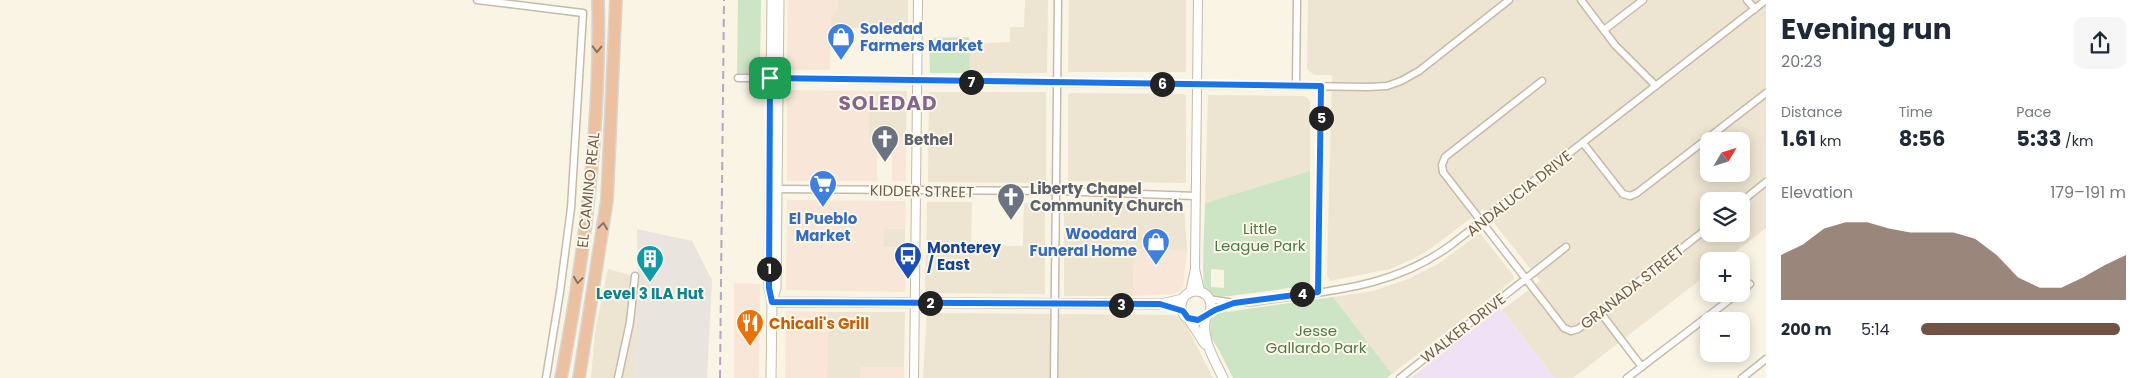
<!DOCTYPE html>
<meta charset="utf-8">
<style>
:root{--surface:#fff;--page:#f6f6f7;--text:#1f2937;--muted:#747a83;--accent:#715346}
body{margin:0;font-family:Poppins,sans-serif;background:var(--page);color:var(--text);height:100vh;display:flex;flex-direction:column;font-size:19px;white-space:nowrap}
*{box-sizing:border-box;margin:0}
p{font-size:16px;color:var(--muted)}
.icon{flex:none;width:28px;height:28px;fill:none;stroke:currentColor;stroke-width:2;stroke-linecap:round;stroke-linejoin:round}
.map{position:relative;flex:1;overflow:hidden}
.details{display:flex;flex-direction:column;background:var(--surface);width:375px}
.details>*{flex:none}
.needle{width:32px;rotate:52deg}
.tools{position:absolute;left:1700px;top:132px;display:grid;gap:10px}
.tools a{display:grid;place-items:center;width:50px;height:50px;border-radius:10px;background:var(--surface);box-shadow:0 2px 12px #0003;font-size:25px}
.pin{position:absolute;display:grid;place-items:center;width:42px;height:42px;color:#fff;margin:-21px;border-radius:10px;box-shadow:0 2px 8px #0006}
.km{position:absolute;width:25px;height:25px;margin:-12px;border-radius:50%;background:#222;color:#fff;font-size:14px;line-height:25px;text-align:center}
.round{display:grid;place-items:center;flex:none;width:52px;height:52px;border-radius:10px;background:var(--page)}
.headline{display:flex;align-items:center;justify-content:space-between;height:85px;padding:0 15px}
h1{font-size:28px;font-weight:700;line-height:38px}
.figures{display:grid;grid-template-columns:repeat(3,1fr);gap:8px;height:85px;padding:5px 15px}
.figures div{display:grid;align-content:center}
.figures b{font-size:21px;font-weight:700}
.figures small{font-size:14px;font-weight:400}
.figures p{font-size:14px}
.chart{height:140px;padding:10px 15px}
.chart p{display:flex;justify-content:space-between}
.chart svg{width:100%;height:90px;margin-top:5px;fill:var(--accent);opacity:.7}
ul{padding:0 15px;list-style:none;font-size:16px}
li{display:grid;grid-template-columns:80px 60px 1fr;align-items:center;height:38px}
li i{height:12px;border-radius:6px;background:var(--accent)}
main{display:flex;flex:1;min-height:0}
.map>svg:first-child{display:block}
.residential{fill:#ede4d2;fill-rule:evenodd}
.commercial{fill:#f8e7d9}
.industrial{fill:#e9e5de}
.education{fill:#f1e1f5}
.green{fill:#cde5c5;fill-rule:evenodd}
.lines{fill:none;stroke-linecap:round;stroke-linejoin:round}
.minor-casing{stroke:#c6bbaa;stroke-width:9}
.tertiary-casing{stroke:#c6bbaa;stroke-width:10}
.secondary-casing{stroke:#c8bca8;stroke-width:11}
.motorway-casing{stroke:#d9d5d1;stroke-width:14}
.minor{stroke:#fff;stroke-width:6}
.tertiary{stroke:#fff;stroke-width:8}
.secondary{stroke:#fff;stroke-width:9}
.motorway{stroke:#ecc1a2;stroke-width:11}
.rail{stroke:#b8a5c1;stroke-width:2;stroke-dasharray:8 5;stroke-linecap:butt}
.oneway{stroke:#87725e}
.route-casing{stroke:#fff;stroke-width:10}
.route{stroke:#1a73e8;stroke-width:6}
.labels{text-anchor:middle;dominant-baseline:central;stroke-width:4;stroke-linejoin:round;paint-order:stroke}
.shop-label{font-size:15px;font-weight:bold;fill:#366cbe;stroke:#fcf8ea;text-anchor:start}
.worship-label{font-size:15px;font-weight:bold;fill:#5b616d;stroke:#fcf8ea;text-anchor:start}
.street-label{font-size:15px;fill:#6e5e4d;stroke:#fcf8ea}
.park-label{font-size:15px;fill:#50794a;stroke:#fcf8ea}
.transit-label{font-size:15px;font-weight:bold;fill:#164399;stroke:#fcf8ea;text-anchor:start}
.culture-label{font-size:15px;font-weight:bold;fill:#0d838f;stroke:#fcf8ea}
.food-label{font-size:15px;font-weight:bold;fill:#c56008;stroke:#fcf8ea;text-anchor:start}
.district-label{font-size:20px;font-weight:bold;letter-spacing:1px;fill:#84658b;stroke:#fcf8ea}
</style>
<main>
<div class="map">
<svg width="1766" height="378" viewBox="0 0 1766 378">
<rect width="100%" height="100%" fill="#f9f4e4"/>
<!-- residential -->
<path class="residential" d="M838,0H908V28H831V18L838,8Z
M1025,0H1048L1047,73H970L969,44L1010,42V27H1024Z
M1069,0H1186V72H1068Z
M1308,0H1766V228L1723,261H1709V273L1573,378H1555L1502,310L1540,281L1483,209L1430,249L1413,259L1390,269L1330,281L1327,275L1332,75H1314L1307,69ZM1709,141H1741V174H1709ZM1709,201H1741V234H1709Z
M869,91H907L906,137H869Z
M929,92H1046V183L928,182Z
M1070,93L1184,94L1186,97V183L1068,181V95Z
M1208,95L1303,96L1308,98L1310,102V171L1205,203Z
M1064,201L1184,205L1187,251L1134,249L1133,296H1064Z
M927,202H972L971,245L1023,246L1024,203H1045V294L925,293Z
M884,228L905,229V248L883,247Z
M1480,233L1513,275L1514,279L1392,374L1333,297L1373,291L1408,279L1438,264Z
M608,269L638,277L635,378H591L595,332Z
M828,312H905L904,367H861L860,378H827Z
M927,313L1174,315L1181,319L1187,327L1213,378H923Z"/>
<!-- commercial -->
<path class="commercial" d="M788,0H838V8L831,18L830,70H787Z
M787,90L869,91V137H877V181H787Z
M892,137H906V181H892Z
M787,200L906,201L905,229L884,228L883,247L905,248V292L786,290Z
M1134,249L1187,251L1183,289L1174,294L1133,296Z
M734,283L760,284L759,378H734Z
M786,311L828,312L827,378H785Z
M860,367H904V378H860Z"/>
<!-- industrial -->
<path class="industrial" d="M637,229L692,241L712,280L707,378H635L638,277Z"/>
<!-- education -->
<path class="education" d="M1500,308L1555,378H1411Z"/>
<!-- green -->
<path class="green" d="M738,0H761L760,75L737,74Z
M969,37L970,73H930L929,38Z
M1310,171V283L1305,286L1230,296C1221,297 1210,296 1205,288C1201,283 1205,215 1205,203ZM1211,269L1224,270V288L1211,287Z
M1333,297L1392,374L1387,378H1233L1219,350L1210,336L1211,320L1219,313Z"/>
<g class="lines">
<defs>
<path id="minor" d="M477,0L583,13L571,208L560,292L546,378
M1581,0L1615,45L1656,86
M1747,0L1755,9
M1604,30L1643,0
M738,78L1368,87L1387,86L1401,81L1419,71L1509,0
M1542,81L1445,157L1442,165L1443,172L1564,328L1571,331L1578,329L1709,227
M1296,85L1297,0
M1583,143L1623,194L1630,196L1637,193L1766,93
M775,189L1056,191L1196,196
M1741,202L1766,182
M1741,291L1750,284
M1318,292L1321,86
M1209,299L1234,303
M1600,312L1642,367
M1209,314L1234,303L1252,302C1324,291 1390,290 1451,245L1766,0
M618,378L630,322L635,276
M1054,378L1058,0
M1400,378L1566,247
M1627,378L1737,294
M1742,378L1766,359"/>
<path id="tertiary" d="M1195,269L1200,291
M1190,292L1195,269L1198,0
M914,378L918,0"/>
<path id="secondary" d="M1181 306a15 15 0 1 1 30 0a15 15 0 1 1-30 0Z
M772,302L1161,304L1183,299
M772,302L776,288L779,0
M1206,317C1200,338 1215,360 1223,378
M1188,318L1205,344
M771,378L772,302L769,288L772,0"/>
<path id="motorway" d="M561,378C585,254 601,126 598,0
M579,378L607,200L616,0"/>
</defs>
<!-- minor casing -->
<use href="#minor" class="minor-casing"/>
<!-- tertiary casing -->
<use href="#tertiary" class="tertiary-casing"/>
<!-- secondary casing -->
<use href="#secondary" class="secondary-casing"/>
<!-- motorway casing -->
<use href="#motorway" class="motorway-casing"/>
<!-- minor -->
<use href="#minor" class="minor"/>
<!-- tertiary -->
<use href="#tertiary" class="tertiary"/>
<!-- secondary -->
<use href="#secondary" class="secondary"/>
<!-- motorway -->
<use href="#motorway" class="motorway"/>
<!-- rail -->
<path class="rail" d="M720,378L724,0"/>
</g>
<!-- one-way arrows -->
<defs><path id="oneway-chevron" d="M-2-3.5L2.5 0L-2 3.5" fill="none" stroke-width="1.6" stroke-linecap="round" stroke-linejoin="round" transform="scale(1.25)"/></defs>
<g class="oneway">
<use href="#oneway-chevron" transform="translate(597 49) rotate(91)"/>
<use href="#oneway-chevron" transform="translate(603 226) rotate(-82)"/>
<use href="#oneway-chevron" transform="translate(578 280) rotate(98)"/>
</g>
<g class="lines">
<defs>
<path id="route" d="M770,78L1321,86L1318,292L1234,303L1215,310L1198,320L1188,318L1183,311L1160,304L772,302L769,288Z"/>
</defs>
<!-- route casing -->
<use href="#route" class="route-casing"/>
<!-- route -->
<use href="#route" class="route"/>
</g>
<!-- icons -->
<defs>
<symbol id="shop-pin" viewBox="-11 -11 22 30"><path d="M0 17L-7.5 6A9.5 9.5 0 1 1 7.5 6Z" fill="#3f7fe0" stroke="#fcf8ea"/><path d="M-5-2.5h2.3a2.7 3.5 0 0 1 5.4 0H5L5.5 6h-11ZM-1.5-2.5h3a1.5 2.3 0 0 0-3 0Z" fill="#fff"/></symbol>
<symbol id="church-pin" viewBox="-11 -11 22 30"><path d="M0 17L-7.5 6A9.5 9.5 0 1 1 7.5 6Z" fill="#6b7280" stroke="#fcf8ea"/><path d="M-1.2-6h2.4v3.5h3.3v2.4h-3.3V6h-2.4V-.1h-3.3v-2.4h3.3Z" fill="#fff"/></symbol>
<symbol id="supermarket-pin" viewBox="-11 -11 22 30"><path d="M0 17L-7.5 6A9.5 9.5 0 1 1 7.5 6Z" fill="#3f7fe0" stroke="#fcf8ea"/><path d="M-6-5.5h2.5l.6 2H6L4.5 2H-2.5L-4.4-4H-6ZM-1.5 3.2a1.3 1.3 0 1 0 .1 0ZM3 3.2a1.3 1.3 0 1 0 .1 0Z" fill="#fff"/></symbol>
<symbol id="bus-pin" viewBox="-11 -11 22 30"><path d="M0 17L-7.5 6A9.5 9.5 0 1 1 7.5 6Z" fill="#1a4fb4" stroke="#fcf8ea"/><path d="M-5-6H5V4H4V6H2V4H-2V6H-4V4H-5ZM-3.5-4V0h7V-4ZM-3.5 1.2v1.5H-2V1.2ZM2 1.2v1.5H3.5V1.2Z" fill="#fff"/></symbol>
<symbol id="building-pin" viewBox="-11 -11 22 30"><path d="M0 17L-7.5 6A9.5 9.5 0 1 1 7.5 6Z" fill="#0f9aa8" stroke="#fcf8ea"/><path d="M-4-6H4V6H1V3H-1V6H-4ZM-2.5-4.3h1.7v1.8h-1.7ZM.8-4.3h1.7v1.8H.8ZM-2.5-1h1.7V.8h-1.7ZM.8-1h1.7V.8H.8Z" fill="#fff"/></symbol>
<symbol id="restaurant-pin" viewBox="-11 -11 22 30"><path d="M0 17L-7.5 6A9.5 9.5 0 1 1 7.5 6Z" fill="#e8710a" stroke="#fcf8ea"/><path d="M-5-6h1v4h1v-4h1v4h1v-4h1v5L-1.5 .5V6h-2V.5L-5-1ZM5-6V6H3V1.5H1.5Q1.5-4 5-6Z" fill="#fff"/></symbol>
</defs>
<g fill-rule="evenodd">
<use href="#shop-pin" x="825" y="21" width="32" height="43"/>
<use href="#church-pin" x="869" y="123" width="32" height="43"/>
<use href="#supermarket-pin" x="807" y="168" width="32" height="43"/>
<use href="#church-pin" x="995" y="181" width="32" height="43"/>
<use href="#shop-pin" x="1140" y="226" width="32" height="43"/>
<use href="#bus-pin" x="892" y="240" width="32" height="43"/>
<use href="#building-pin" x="634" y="243" width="32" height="43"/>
<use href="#restaurant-pin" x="734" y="307" width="32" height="43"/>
</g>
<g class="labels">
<!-- shop labels -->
<g class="shop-label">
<text x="860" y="28">Soledad<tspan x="860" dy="17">Farmers Market</tspan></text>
<text x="823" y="218" text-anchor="middle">El Pueblo<tspan x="823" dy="17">Market</tspan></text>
<text x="1137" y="233" text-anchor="end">Woodard<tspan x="1137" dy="17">Funeral Home</tspan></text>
</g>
<!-- worship labels -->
<g class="worship-label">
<text x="904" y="139">Bethel</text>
<text x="1030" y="188">Liberty Chapel<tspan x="1030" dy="17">Community Church</tspan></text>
</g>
<!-- street labels -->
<g class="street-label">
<text transform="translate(588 190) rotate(-84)">EL CAMINO REAL</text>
<text transform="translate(922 191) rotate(1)">KIDDER STREET</text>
<text transform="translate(1519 193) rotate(-38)">ANDALUCIA DRIVE</text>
<text transform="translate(1632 287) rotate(-38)">GRANADA STREET</text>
<text transform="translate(1463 328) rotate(-38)">WALKER DRIVE</text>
</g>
<!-- park labels -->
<g class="park-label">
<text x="1260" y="228">Little<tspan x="1260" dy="17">League Park</tspan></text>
<text x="1316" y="330">Jesse<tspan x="1316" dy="17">Gallardo Park</tspan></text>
</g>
<!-- transit labels -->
<g class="transit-label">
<text x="927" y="247">Monterey<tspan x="927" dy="17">/ East</tspan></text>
</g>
<!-- culture labels -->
<g class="culture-label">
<text x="650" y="293">Level 3 ILA Hut</text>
</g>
<!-- food labels -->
<g class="food-label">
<text x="769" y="323">Chicali's Grill</text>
</g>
<!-- district labels -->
<g class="district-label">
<text x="888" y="103">SOLEDAD</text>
</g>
</g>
</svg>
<div class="tools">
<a><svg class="needle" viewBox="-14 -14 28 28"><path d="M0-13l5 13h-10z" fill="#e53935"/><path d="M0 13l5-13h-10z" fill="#747a83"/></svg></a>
<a><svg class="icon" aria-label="layers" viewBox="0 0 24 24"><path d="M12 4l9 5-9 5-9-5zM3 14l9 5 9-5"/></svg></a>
<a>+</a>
<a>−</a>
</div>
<div class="pin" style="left:770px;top:78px;background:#1e9e55"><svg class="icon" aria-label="arrive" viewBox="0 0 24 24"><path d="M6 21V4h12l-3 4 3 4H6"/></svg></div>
<b class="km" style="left:769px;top:269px">1</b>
<b class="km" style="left:930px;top:303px">2</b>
<b class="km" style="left:1121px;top:305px">3</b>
<b class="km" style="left:1302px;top:294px">4</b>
<b class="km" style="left:1321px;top:118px">5</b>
<b class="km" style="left:1162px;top:84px">6</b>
<b class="km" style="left:971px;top:82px">7</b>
</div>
<section class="details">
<div class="headline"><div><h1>Evening run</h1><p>20:23</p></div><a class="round"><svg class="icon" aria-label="share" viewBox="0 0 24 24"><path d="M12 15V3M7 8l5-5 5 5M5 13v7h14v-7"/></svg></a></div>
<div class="figures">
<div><p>Distance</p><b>1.61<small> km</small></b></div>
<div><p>Time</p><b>8:56</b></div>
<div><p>Pace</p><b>5:33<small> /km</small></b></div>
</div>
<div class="chart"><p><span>Elevation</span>179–191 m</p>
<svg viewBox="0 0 160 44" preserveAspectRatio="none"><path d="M0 44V22L10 17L20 9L30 6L40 6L50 9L60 11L70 11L80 11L90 14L100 22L110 33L120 38L130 38L140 33L150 27L160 22V44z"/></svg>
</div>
<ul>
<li><b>200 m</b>5:14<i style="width:97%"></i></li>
</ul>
</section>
</main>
